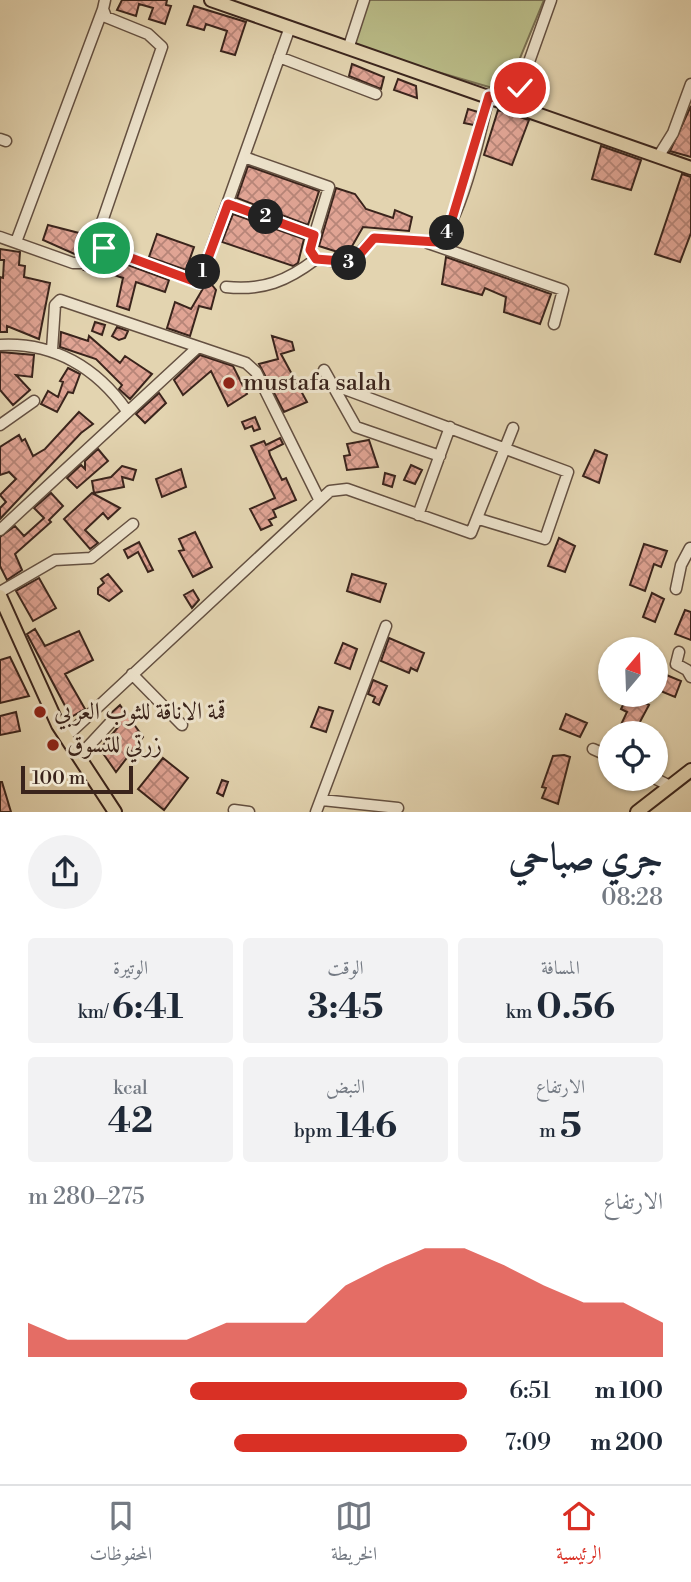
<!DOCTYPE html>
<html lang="ar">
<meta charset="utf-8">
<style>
:root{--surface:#fff;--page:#f2f2f3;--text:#1f2937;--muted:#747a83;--line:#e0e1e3;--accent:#d93025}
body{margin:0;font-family:"Libre Bodoni",Amiri,serif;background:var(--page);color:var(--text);direction:rtl;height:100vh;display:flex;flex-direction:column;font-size:26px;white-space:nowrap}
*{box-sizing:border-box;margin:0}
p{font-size:23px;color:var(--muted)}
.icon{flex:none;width:38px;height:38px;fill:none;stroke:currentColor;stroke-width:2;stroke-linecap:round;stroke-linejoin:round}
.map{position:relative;height:812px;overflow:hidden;direction:ltr}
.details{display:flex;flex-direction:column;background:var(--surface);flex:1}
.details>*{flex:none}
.needle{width:46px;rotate:19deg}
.fabs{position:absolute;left:598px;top:637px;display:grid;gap:14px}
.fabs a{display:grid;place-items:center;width:70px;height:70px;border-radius:50%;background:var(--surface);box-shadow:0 2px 5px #0004;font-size:35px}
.scale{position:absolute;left:21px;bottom:18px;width:112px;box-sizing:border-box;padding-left:7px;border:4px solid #3a241c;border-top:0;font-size:19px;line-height:24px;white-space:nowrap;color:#3a241c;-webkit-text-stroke:5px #ede3cc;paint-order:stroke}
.pin{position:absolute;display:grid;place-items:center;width:60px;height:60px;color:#fff;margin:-30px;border:4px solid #fff;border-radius:50%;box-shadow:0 2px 7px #0007}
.km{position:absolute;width:35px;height:35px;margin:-18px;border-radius:50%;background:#222;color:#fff;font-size:19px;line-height:35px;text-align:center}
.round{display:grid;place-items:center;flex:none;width:74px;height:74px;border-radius:37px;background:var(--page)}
.headline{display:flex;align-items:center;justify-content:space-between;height:119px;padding:0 28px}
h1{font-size:38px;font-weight:700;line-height:52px}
.figures{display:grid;grid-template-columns:repeat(3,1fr);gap:10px;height:119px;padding:7px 28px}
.figures div{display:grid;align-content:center;border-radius:7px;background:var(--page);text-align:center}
.figures b{font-size:35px;font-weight:700}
.figures small{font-size:19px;font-weight:400}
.figures p{font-size:19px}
.chart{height:196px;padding:14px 28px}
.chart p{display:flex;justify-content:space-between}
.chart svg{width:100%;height:126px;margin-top:7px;fill:var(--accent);opacity:.7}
ul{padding:0 28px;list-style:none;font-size:23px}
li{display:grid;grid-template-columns:112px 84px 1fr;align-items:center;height:52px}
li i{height:18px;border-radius:9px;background:var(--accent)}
.tab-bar{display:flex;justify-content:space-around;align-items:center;height:98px;border-top:2px solid var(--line);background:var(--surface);font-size:19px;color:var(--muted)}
.tab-bar a{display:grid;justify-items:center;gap:4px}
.tab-bar .selected{color:var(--accent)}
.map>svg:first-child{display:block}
.green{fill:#b9bb87;stroke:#7a7052;stroke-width:2}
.building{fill:url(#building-cross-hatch);stroke:#3a241c;stroke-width:2}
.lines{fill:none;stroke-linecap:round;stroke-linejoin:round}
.minor-casing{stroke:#645041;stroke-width:13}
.major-casing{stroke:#3a241c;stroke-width:16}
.minor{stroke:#ede3cc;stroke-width:10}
.major{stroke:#e3d4b0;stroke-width:12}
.route-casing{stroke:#fff;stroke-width:14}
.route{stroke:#d93025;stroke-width:9}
.poi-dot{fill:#8f2418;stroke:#ede3cc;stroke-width:2.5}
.labels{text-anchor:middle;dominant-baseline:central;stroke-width:6;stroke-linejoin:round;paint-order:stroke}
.poi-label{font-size:24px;fill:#3a241c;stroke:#ede3cc;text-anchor:start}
</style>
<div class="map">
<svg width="691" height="812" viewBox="0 0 691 812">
<defs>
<pattern id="building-cross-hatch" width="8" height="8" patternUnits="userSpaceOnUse" patternTransform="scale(1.75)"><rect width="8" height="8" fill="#e0a494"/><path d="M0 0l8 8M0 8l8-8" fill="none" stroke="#b78578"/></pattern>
</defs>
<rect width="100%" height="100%" fill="#e3d4b0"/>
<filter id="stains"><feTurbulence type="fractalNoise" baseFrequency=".00286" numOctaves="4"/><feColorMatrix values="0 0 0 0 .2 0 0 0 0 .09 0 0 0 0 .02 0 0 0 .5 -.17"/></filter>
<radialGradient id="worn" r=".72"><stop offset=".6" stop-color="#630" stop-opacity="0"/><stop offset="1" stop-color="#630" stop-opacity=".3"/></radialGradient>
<!-- green -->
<path class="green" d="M364,0H544L506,92L349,46Z"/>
<!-- building -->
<path class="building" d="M122,0H167L166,5L171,6L165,24L149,19L153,8L139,4L136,16L117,10Z
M194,6L246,22L235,55L221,51L227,31L206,24L204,30L187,25Z
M352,64L384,77L381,89L349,76Z
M398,79L416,86L417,98L394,90Z
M691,106V157L670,151Z
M468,109L478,112L474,125L464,123Z
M498,110L529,120L512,165L484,155Z
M601,146L641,160L631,190L592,179Z
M248,166L319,191L308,225L237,198Z
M682,174L691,177V233L680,262L655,254Z
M336,188L355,194L366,209L393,218L395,210L412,217L409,231L363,227L347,255L319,246Z
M233,214L304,239L298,263L293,266L222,242Z
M48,225L79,233L77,237L86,240L79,256L43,240Z
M157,234L194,247L186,270L149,257Z
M0,249L20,252L19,265L25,266L24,277L50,283L39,339L7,326V332H0V277L3,278L4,260H0Z
M106,257L169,280L165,292L136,282L129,310L117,306L123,278L91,267L90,272L84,270L95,259L104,262Z
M446,257L551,294L540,324L504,312L506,297L485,288L482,295L442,284Z
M208,280L216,290L211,309L199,306L190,336L167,328L175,302L191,309Z
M95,322L105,325L102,335L92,331Z
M117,327L128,331L125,338L119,340L112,336Z
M61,332L88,341L89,336L120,363L125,356L152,374L130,399L119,389L122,385L96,359L60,347Z
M272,336L292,342L294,350L281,354L307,402L284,412L259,364L278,359Z
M0,352L34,355L32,377L16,375L30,390L13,405L0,390Z
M200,355L233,366L247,394L228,406L211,371L183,395L174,380Z
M68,368L80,374L73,393L68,392L57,412L41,404L48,391L58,397L63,382L60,381Z
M159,393L166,403L145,423L136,414Z
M79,412L93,424L81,433L0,519V508L6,502L0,495L16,479L9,472L0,475V447L19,435L22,441L25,439L33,456L45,449Z
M255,417L260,429L254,431L252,426L245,429L242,422Z
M280,438L283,444L269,451L270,455L282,480L286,478L296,500L273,510L276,517L269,520L272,525L261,530L250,509L275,498L251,446L264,441L266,445Z
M369,440L378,467L347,470L344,456L350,455L347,444Z
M98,449L108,461L77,488L67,478L81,465L85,469V461Z
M595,450L607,455L599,483L583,476Z
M411,465L422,470L415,484L404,480Z
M122,466L136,470L133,480L122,477L124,487L94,493L92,481L111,477Z
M181,469L186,487L162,497L156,479Z
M385,473L395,476L392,487L383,484Z
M51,493L63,506L49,520L51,522L15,554L22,570L7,580L0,566V537L15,526L24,536L44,518L34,508Z
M92,493L120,508L108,519L103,513L85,530L98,543L90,549L64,519Z
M195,532L212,567L193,577L179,551L184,550L179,539Z
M559,538L575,546L565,572L548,566Z
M139,542L153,570L148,572L138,552L128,558L124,550Z
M644,544L667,551L661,567L654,564L645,591L630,585Z
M108,574L122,591L109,601L98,594V588L104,583L101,579Z
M352,574L386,584L380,602L347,591Z
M39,578L56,608L33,621L16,591Z
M193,590L199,600L192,608L184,595Z
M652,593L664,599L655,622L643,617Z
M685,610L691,612V640L675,634Z
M35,629L45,646L79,631L93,660L65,674L85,709L71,717L27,634Z
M389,638L424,653L417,671L411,668L409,673L381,661Z
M343,643L357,649L350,669L335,663Z
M10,657L29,696L0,703V660Z
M664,674L681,681L675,697L658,690Z
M373,680L387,686L379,705L373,702L375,697L368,694Z
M628,695L649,705L634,733H617L627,712L621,709Z
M120,705L143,737L116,772L100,749L119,726L109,715Z
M319,707L333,711L326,732L311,727Z
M16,712L20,731L0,735V716Z
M566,714L587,723L580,737L560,729Z
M564,755L570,757L558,804L542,798L546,788L542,787L553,756Z
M163,758L188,778L164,810L138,789Z
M222,780L228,782L223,796L217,793Z
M0,782H2L11,812H0Z"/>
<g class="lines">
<defs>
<path id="minor" d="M349,46L364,0
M279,57L376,94
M511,103L519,90L551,0
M0,139L6,141
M244,157L329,187L310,250L316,259L350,263L374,238L437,242C460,226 482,126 489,96
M658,157L673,133L691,84
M228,204L314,235
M0,237L73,263H83L92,251L162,47L148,34L106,17L103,9L105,0
M16,242L103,9
M428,243L563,290L554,324
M104,248L199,283L290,27
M226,287C263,291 287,281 316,259
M0,345C54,342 97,368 127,411
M52,350L55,305L60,300L246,363L256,372L319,499
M324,370L356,427L440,456
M331,384L568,472L545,539L479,519
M0,425L34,401
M418,515L450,427
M0,530L198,347
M676,589L681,565L690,548
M0,592L55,560L91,558L133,524
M679,652L676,664L687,670L691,677
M132,674L182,725
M71,732L330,491L347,489L471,533L513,428
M593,749L611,757
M84,751L110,723
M656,779L670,786
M322,800L398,808
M234,810L249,812
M316,812L386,626"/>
<path id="major" d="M211,0L691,168
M0,596L58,725L115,812
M637,812L691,770"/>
</defs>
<!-- minor casing -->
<use href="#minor" class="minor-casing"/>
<!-- major casing -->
<use href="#major" class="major-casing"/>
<!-- minor -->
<use href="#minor" class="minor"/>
<!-- major -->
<use href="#major" class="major"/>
</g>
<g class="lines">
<defs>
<path id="route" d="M104,248L199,283L228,204L314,235L310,250L316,259L353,262L374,238L437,242L449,229L489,96L511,103L520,88"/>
</defs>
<!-- route casing -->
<use href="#route" class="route-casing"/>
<!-- route -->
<use href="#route" class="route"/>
</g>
<!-- markers -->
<g class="poi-dot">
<circle cx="229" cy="383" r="7"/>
<circle cx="40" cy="712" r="7"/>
<circle cx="53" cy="745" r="7"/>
</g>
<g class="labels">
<!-- poi labels -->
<g class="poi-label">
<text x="243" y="383">mustafa salah</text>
<text x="54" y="712">قمة الاناقة للثوب العربي</text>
<text x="67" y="745">زرتي للتسوق</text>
</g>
</g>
<rect width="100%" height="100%" filter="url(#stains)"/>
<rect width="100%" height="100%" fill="url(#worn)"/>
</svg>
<div class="fabs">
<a><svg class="needle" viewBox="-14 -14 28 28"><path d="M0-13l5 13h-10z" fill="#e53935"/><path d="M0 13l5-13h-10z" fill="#747a83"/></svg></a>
<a><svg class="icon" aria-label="locate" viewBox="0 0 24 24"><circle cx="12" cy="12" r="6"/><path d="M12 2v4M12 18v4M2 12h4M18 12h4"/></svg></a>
</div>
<div class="scale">100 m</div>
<div class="pin" style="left:104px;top:248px;background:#1e9e55"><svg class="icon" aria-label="arrive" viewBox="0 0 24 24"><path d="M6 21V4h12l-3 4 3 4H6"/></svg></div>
<div class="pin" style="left:520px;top:88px;background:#d93025"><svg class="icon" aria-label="check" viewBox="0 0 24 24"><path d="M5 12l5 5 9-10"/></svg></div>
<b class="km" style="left:203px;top:272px">1</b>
<b class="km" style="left:266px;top:217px">2</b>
<b class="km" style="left:349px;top:263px">3</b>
<b class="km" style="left:447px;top:233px">4</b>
</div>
<section class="details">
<div class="headline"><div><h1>جري صباحي</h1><p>08:28</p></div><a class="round"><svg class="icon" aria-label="share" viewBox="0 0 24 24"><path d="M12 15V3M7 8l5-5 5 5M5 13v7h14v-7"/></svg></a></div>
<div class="figures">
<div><p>المسافة</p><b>0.56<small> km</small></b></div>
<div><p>الوقت</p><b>3:45</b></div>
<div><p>الوتيرة</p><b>6:41<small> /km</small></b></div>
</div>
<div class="figures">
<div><p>الارتفاع</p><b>5<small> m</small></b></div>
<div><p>النبض</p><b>146<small> bpm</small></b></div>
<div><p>kcal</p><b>42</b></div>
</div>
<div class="chart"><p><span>الارتفاع</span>275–280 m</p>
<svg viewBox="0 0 160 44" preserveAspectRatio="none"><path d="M0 44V32L10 38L20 38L30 38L40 38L50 32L60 32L70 32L80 19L90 12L100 6L110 6L120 12L130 19L140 25L150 25L160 32V44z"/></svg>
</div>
<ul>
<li><b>100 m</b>6:51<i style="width:63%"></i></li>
<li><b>200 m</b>7:09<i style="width:53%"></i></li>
</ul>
</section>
<nav class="tab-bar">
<a class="selected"><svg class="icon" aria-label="home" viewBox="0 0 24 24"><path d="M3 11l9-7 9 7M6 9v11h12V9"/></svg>الرئيسية</a>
<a><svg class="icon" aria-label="map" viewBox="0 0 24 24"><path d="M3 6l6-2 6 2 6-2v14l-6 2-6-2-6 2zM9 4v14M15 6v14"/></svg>الخريطة</a>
<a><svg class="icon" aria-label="saved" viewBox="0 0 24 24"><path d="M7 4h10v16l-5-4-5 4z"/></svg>المحفوظات</a>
</nav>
